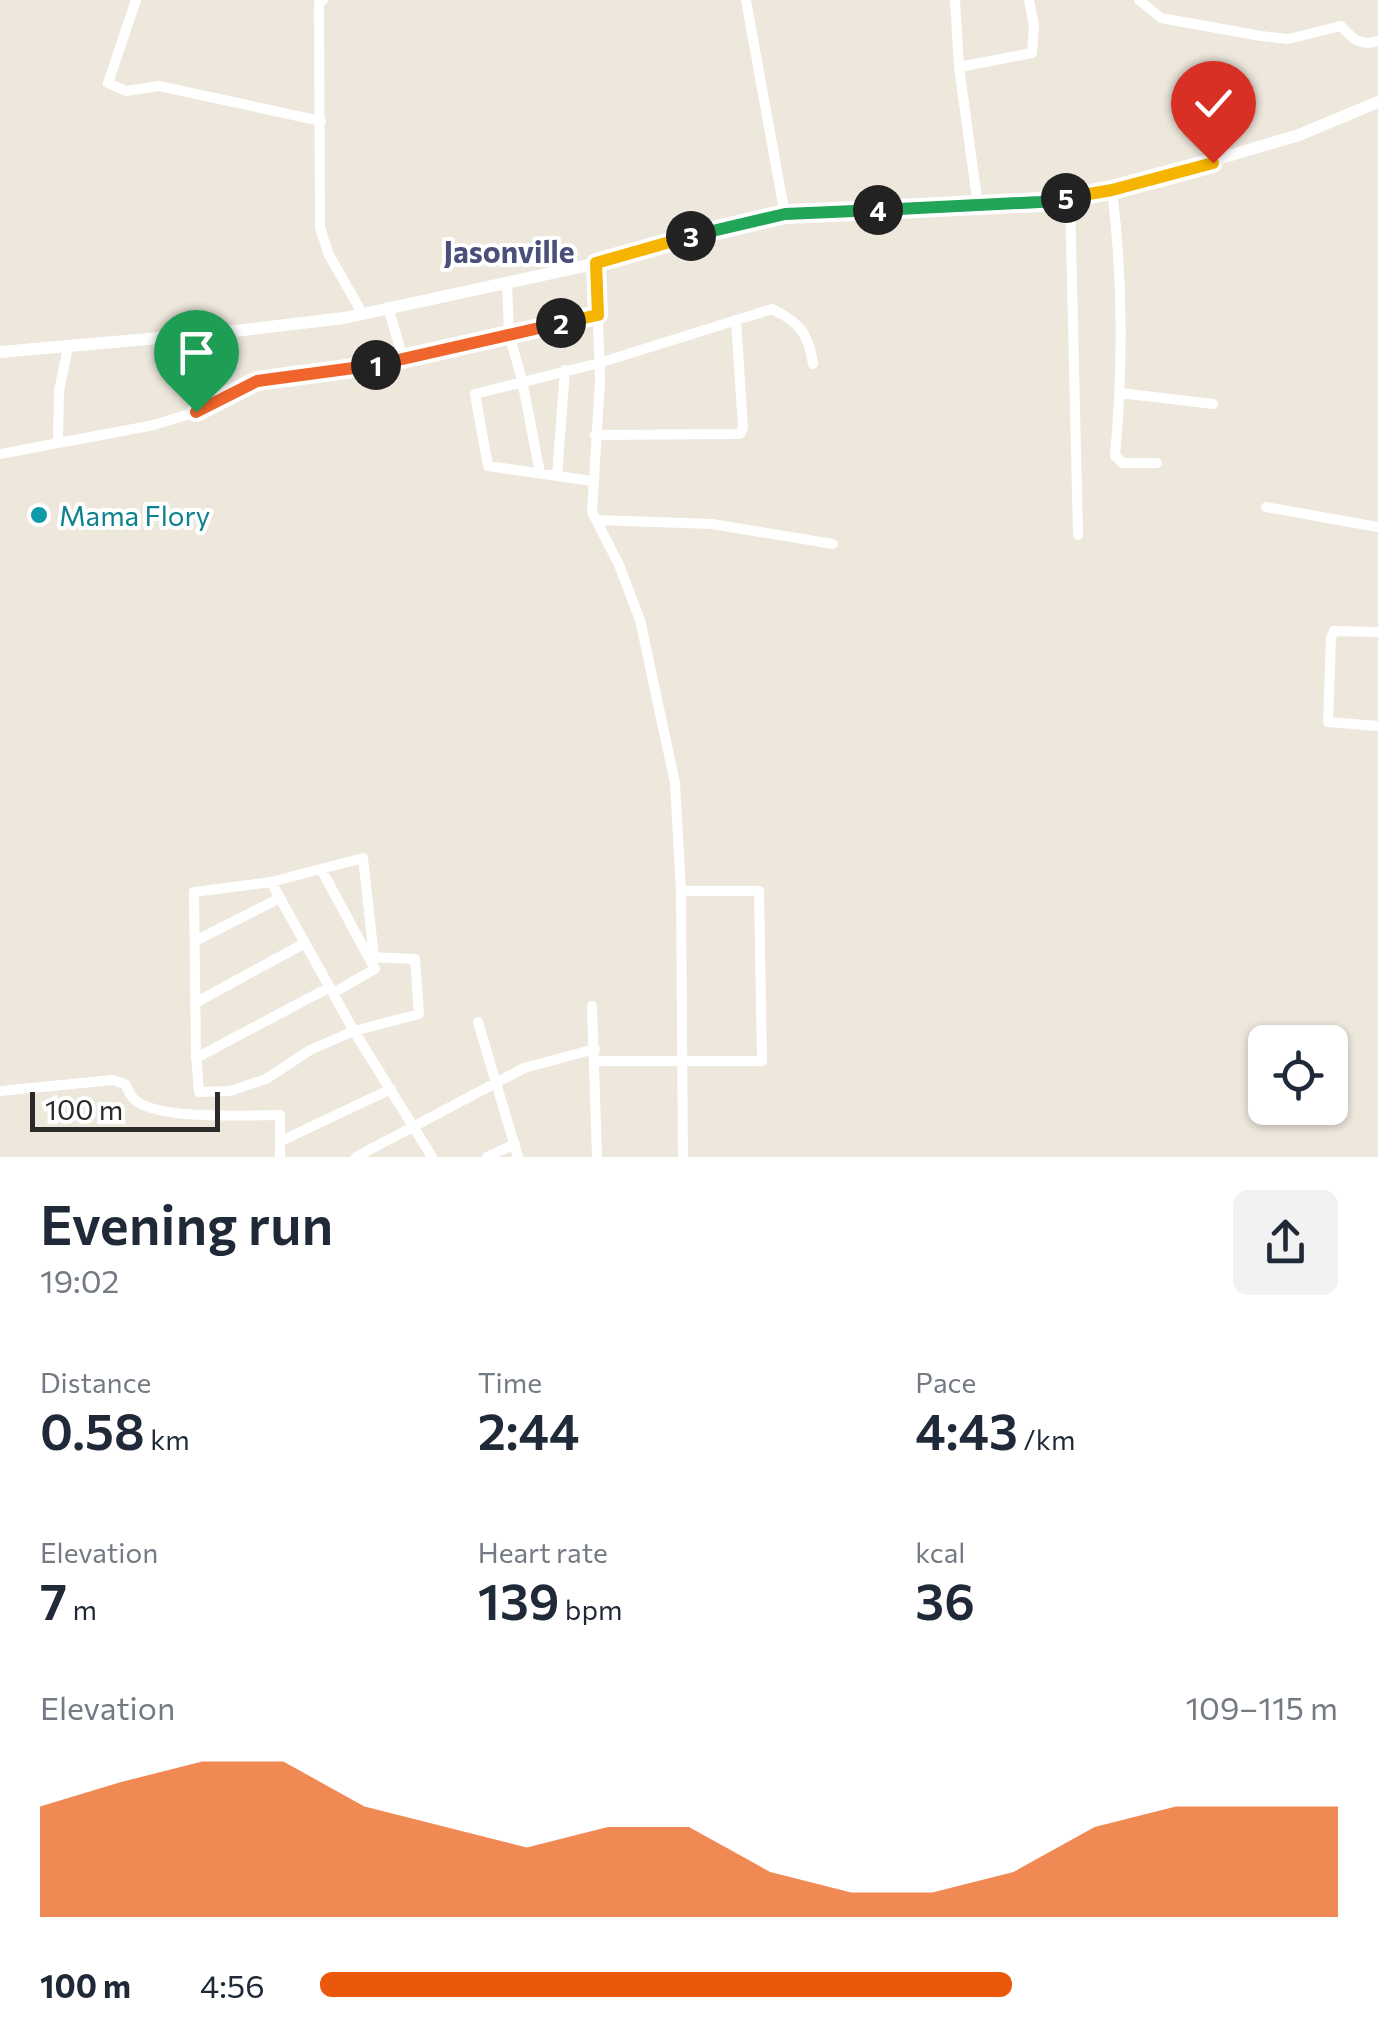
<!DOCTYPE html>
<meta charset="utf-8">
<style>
:root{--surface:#fff;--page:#f2f2f3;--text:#1f2937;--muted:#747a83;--accent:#ea580c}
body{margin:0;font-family:Commissioner,sans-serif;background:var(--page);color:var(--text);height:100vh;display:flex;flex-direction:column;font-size:38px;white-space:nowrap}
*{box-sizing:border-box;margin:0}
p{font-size:32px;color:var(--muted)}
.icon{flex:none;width:55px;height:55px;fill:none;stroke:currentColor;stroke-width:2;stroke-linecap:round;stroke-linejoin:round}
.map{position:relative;height:1157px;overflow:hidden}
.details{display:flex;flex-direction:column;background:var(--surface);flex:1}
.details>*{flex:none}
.buttons{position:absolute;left:1248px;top:1025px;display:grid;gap:20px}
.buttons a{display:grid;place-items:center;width:100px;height:100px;border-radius:15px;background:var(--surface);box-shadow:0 2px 8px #0004;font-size:50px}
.scale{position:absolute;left:30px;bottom:25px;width:190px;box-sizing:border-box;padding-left:10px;border:5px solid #2a2a2a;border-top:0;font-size:28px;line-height:35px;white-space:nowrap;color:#2a2a2a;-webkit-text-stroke:8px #fff;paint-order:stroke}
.pin{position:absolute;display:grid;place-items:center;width:85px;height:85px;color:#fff;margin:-102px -42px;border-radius:50% 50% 50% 0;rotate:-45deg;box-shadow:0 0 10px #0007}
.pin .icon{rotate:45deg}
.km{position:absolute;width:50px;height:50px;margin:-25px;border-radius:50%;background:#222;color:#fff;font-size:28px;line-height:50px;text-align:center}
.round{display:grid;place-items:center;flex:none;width:105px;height:105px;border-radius:15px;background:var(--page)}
.head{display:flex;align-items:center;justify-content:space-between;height:170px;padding:0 40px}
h1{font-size:55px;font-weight:600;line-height:75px}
.stats{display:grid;grid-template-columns:repeat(3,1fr);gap:15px;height:170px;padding:10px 40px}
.stats div{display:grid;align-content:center}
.stats b{font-size:50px;font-weight:600}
.stats small{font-size:28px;font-weight:400}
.stats p{font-size:28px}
.chart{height:280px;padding:20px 40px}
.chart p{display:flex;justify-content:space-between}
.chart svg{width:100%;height:180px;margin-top:10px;fill:var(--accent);opacity:.7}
ul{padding:0 40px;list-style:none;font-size:32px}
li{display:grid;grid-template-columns:160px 120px 1fr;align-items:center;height:75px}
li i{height:25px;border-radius:12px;background:var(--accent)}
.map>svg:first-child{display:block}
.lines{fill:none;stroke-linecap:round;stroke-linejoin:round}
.minor{stroke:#fff;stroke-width:10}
.tertiary{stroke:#fff;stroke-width:12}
.split-1-casing{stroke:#fff;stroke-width:20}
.split-2-casing{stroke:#fff;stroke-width:20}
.split-3-casing{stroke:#fff;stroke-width:20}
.split-4-casing{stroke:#fff;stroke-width:20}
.split-5-casing{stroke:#fff;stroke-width:20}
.split-6-casing{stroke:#fff;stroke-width:20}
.split-1{stroke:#f0652b;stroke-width:12}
.split-2{stroke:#f0652b;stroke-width:12}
.split-3{stroke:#f5b400;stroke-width:12}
.split-4{stroke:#22a559;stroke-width:12}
.split-5{stroke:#22a559;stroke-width:12}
.split-6{stroke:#f5b400;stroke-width:12}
.culture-dot{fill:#0f9aa8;stroke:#fff;stroke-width:4}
.labels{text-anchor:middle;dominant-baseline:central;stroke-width:8;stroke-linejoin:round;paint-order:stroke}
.culture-label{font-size:28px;fill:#0d838f;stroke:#fff;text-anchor:start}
.neighbourhood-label{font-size:30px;font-weight:bold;fill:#4a4f7c;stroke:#fff}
</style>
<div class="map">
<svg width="1378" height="1157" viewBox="0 0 1378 1157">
<rect width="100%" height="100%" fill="#ede7dc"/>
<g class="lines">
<!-- minor -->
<path class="minor" d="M136,0L108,83L126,91L159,86L321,121
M323,0L319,3L320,227L328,253L362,313
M746,0L785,215
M955,0L959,67L978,206
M1139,0L1161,18L1261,36L1288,39L1341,26C1352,38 1360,47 1378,41
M959,67L1032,53L1034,26L1029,0
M1112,190C1123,278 1123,367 1115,456L1123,463H1157
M1070,197L1078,535
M596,263L600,381L592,512L619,565L640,620L675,783L681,891L683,1157
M507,283L509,334L522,380L540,473
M388,307L403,358
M1120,393L1213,404
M595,435L740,434L743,428L736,320
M58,441L59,391L68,347
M0,454L154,425L196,412L257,381L379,365L598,315
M557,476L565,370
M592,481L488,466L475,394L599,363L772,309C800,322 809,335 813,364
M1266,507L1378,527
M596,520L712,524L833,544
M1378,632L1334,631L1331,638L1328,722L1378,726
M321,869L375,969L333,993
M271,882L354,1031L432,1157
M195,941L280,898
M369,957L415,959L419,1014L354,1031L310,1050L266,1079L230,1091L199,1092L196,1054L194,892L271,882L363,858L374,957
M195,1003L305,943
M592,1006L597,1157
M478,1022L518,1157
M196,1058L330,987
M595,1061H762L759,891H681
M0,1091L113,1080L125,1084C128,1089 129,1094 133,1098C153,1121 249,1115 280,1115V1157
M281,1141L391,1089
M356,1157L524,1068L595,1049
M487,1157L515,1144"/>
<!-- tertiary -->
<path class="tertiary" d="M0,352L227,332L344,318L635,255L717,228L785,215L1041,202L1112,190L1299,135L1378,102"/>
</g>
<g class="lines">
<defs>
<path id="split-1" d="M196,412L257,381L376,365"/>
<path id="split-2" d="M376,365L561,323"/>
<path id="split-3" d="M561,323L598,315L596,263L691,236"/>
<path id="split-4" d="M691,236L785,214L878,210"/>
<path id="split-5" d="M878,210L1040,202L1066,198"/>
<path id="split-6" d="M1066,198L1112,190L1213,163"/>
</defs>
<!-- split-1 casing -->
<use href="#split-1" class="split-1-casing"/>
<!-- split-2 casing -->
<use href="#split-2" class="split-2-casing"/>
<!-- split-3 casing -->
<use href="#split-3" class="split-3-casing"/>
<!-- split-4 casing -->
<use href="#split-4" class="split-4-casing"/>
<!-- split-5 casing -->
<use href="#split-5" class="split-5-casing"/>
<!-- split-6 casing -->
<use href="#split-6" class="split-6-casing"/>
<!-- split-1 -->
<use href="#split-1" class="split-1"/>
<!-- split-2 -->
<use href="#split-2" class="split-2"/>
<!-- split-3 -->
<use href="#split-3" class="split-3"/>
<!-- split-4 -->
<use href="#split-4" class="split-4"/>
<!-- split-5 -->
<use href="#split-5" class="split-5"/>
<!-- split-6 -->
<use href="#split-6" class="split-6"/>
</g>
<!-- markers -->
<circle class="culture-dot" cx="39" cy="515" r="10"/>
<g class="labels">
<!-- culture labels -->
<g class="culture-label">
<text x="59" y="515">Mama Flory</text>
</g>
<!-- neighbourhood labels -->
<g class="neighbourhood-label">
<text x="509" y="250">Jasonville</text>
</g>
</g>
</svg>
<div class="buttons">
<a><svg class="icon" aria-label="locate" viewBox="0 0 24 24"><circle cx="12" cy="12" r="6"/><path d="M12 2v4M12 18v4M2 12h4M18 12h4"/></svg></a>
</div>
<div class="scale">100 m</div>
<div class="pin" style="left:196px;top:412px;background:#1e9e55"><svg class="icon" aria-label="arrive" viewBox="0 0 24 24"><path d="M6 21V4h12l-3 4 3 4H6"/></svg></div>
<div class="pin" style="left:1213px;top:163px;background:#d93025"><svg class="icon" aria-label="check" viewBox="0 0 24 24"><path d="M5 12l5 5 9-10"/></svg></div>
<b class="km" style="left:376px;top:365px">1</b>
<b class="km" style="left:561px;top:323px">2</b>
<b class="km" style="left:691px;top:236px">3</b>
<b class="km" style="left:878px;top:210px">4</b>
<b class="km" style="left:1066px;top:198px">5</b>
</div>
<section class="details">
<div class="head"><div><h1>Evening run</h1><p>19:02</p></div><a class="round"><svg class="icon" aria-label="share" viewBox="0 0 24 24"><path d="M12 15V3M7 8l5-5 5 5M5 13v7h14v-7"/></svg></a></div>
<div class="stats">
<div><p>Distance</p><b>0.58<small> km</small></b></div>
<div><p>Time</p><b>2:44</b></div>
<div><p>Pace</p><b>4:43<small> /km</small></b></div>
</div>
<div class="stats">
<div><p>Elevation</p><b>7<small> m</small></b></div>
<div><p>Heart rate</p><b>139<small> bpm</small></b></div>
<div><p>kcal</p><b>36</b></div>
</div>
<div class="chart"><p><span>Elevation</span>109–115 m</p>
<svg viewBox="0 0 160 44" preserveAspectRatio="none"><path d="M0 44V17L10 11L20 6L30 6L40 17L50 22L60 27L70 22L80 22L90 33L100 38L110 38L120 33L130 22L140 17L150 17L160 17V44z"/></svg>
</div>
<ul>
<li><b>100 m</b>4:56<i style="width:68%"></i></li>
</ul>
</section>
